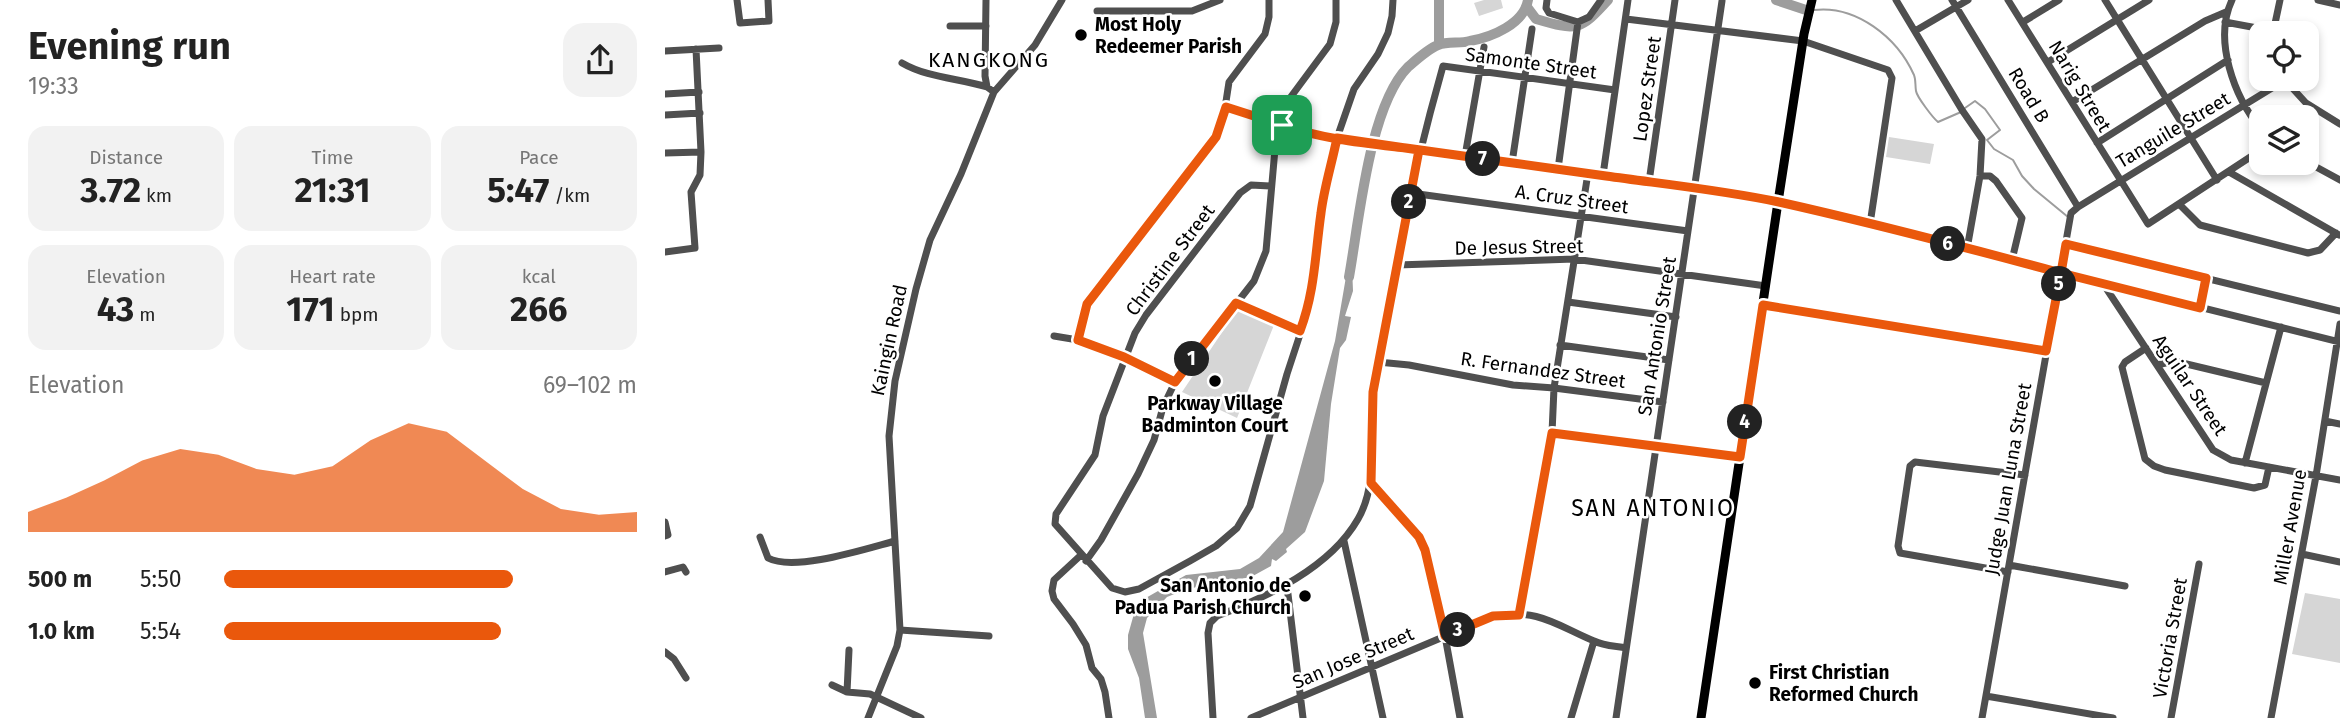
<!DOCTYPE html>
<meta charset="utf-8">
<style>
:root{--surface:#fff;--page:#f2f2f2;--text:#222;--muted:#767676;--accent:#ea580c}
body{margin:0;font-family:"Fira Sans",sans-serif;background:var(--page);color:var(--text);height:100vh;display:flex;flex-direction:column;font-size:26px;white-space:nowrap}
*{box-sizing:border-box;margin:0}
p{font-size:23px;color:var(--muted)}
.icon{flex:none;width:38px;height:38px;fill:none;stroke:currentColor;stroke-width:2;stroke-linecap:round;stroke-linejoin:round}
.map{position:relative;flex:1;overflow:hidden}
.sheet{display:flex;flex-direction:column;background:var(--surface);width:665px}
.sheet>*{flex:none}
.buttons{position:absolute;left:1584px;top:21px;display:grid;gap:14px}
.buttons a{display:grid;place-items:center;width:70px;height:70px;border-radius:14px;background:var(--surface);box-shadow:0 4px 10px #0003;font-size:35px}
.pin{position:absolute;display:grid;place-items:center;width:60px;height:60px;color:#fff;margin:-30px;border-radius:14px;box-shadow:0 4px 10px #0006}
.km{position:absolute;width:35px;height:35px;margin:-18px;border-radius:50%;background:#222;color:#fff;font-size:19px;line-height:35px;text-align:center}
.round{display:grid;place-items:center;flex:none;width:74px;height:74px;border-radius:21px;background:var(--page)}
.head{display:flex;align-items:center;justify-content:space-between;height:119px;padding:0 28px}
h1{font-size:38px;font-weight:700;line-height:52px}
.stats{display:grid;grid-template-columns:repeat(3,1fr);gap:10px;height:119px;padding:7px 28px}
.stats div{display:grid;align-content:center;border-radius:18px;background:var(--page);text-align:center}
.stats b{font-size:35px;font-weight:700}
.stats small{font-size:19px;font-weight:400}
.stats p{font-size:19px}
.chart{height:196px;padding:14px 28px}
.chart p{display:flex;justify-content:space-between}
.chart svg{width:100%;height:126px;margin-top:7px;fill:var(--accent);opacity:.7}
ul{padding:0 28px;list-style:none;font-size:23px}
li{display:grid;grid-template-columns:112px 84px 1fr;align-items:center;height:52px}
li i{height:18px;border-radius:9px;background:var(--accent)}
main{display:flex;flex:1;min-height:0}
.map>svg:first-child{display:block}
.green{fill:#d6d6d6}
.water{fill:#9d9d9d}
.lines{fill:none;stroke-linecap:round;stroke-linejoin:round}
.stream{stroke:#9d9d9d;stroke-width:2}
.river{stroke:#9d9d9d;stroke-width:10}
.minor{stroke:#4f4f4f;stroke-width:7}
.major{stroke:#000;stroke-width:9}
.route-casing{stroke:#fff;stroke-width:14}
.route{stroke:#ea580c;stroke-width:9}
.poi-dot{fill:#000;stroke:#fff;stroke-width:2.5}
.labels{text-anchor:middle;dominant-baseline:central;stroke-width:5;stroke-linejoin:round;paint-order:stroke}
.poi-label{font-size:19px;font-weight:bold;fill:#000;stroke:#fff;text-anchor:start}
.street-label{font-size:19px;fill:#000;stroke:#fff}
.neighbourhood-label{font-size:21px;letter-spacing:2px;fill:#000;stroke:#fff}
.quarter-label{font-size:23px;letter-spacing:2px;fill:#000;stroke:#fff}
</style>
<main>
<section class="sheet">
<div class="head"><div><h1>Evening run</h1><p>19:33</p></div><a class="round"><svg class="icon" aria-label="share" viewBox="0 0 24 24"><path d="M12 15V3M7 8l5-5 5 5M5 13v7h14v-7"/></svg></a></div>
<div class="stats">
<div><p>Distance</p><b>3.72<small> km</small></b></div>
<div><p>Time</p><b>21:31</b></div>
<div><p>Pace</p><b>5:47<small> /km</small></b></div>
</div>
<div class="stats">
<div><p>Elevation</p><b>43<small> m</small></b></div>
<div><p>Heart rate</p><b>171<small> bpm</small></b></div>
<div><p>kcal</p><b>266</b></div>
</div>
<div class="chart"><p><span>Elevation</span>69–102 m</p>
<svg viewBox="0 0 160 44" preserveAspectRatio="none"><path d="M0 44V37L10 32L20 26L30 19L40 15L50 17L60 22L70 24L80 21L90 12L100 6L110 9L120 19L130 29L140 36L150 38L160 37V44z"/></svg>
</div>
<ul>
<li><b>500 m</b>5:50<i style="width:70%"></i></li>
<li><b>1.0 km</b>5:54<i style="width:67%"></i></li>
</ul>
</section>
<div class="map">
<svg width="1675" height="718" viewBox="0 0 1675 718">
<rect width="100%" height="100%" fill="#fff"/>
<!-- green -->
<path class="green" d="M819,0H836L838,8L814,16L809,3Z
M1224,137L1269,144L1265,164L1221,157Z
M572,310L609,325L572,418L517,392Z
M1640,593L1675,599V663L1627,654Z"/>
<!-- water -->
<path class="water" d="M683,265L687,266L688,291L680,316L686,317L681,340L675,348L666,404L659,481L640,532L621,549L622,552L611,561L607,559L606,566L586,577L522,589L502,597L482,618L478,633L492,718H480L474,678L463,649V635L472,603L521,575L575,569L594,558L618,532L670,341Z"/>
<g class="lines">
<!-- stream -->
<path class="stream" d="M1149,10C1191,5 1232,37 1249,75C1251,80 1250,85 1251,91C1252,97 1268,118 1273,122L1296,112
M1300,108L1310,101L1320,109L1335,130L1322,140L1329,149L1348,160L1357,176L1369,189L1403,217"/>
<!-- river -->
<path class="river" d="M1111,0L1144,11
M862,7L871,19C912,31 915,31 943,0
M774,44V0
M684,277C694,222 704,106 743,67C751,60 763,49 773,45C783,41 795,44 805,41C827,37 859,24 863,0"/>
<!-- minor -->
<path class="minor" d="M72,0L75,23L104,21L103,0
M321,0L320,76L322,87L329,92
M882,0L881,8L884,13L913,22L924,17L936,0
M1231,0L1297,110L1317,139L1315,176L1302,249
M1287,0L1413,207
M1343,0L1483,224L1596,150
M1440,0L1552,180
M1567,0C1548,40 1569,97 1596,129
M1653,0L1675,5
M432,11H527L555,0
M961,19L1138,41L1223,70L1227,78L1205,224
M1358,22L1394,0
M1560,22L1608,31
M285,26H321
M1250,31L1303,0
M1608,33L1615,0
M0,51L54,48
M1383,62L1484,0
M237,63C263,78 293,78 322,87
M1619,79L1641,103L1675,124
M0,94L34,92
M1407,102L1540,21L1561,12
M561,107L639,133L657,136L1113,202L1675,342
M0,115L35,113
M1432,143L1563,60
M0,153L36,152
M800,156L819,47
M1642,162L1675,180
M847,163L867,29
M893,169L913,22
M1564,172L1674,235
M938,175L963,0
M1315,176H1325L1331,181L1357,218L1347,260
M984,182L1010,0
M605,186L586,185L575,193L481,315L470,333L438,416L430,455L391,514L390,524L447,588L460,592L474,589L525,561L551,546L572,528L585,506L622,374L645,304L650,278L656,212L672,138L689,89L713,54L723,33L727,16L728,0
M746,193L1023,231
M1514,204L1535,225L1643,253L1655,250L1671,233
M1401,244L1675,311
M0,252L30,248L26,192L35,175L36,152L31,49
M732,265L909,259L1101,286
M1439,285L1548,450L1566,460L1675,480
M903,302L1011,317
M571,303L635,331
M1098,305L1381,351
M1535,308L1541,278
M389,336L413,340L459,357L510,382
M413,340L421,304L551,137L558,121L564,82L600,34L604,17V0
M895,345L1004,360
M1481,348L1460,362L1457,367L1480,459L1489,466L1500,470L1589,488L1600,485L1604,467
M713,362L744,365L848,385L889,388L998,402
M1492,365L1509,361L1601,383
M1660,421L1675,424
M887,433L1075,457
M1580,463L1616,327
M706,483L754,537L760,550L780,636L795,718
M0,522L3,535L0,536
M95,537L103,558C129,572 200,549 230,541
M679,541L718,718
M1637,554L1675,562
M416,555L389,580L387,591L389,599L408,624L421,645L427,668L436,679L440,692L444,718
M421,561L436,540L473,474L489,440L498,407L510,382L589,281L601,251L610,149L619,115L625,98L665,44L671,22V0
M1344,565L1460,586
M0,572L18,567L21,572
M1343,572L1235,553L1233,546L1245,466L1250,462L1360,475
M622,586L638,718
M854,615L887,433L889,388L923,173
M235,630L324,636
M0,652L9,659L21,678
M167,685L182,692L205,694L256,718
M182,692L184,650
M1321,696L1448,718
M203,718L232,646L235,630L224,436L230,381L251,289L265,240L296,174L329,92L370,45L397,0
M548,718L543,633L545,623L552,616C602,597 665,568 693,519C716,479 701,432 708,388C725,280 748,172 778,66L950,90
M586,718L828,616C873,608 891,625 929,641C939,646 951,646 961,648
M906,718L929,641
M951,718L1057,1
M1317,718L1406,213L1413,207L1620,80
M1506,718L1534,564
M1606,718L1651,476L1675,324"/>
<!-- major -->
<path class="major" d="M1036,718L1113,202L1139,34L1147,0"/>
</g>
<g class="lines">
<defs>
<path id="route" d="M617,125L561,107L551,137L422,304L413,340L459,357L510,382L571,303L635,331C650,291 650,255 656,213C659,188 667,163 672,138L754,150L708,392L706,483L754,537L760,550L780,636L828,616L854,615L887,433L1075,457L1098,305L1381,351L1396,273L1535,308L1541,278L1401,244L1396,273C1303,248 1208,223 1114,202C1057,190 998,184 941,176C874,166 808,158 741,148C699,143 657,139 617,125"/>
</defs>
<!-- route casing -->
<use href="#route" class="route-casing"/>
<!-- route -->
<use href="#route" class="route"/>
</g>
<!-- markers -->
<g class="poi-dot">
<circle cx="416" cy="35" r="7"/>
<circle cx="550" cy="381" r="7"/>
<circle cx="640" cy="596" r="7"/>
<circle cx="1090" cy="683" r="7"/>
</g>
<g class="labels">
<!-- poi labels -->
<g class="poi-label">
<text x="430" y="24">Most Holy<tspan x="430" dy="22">Redeemer Parish</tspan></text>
<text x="550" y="403" text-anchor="middle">Parkway Village<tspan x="550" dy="22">Badminton Court</tspan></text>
<text x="626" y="585" text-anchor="end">San Antonio de<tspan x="626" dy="22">Padua Parish Church</tspan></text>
<text x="1104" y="672">First Christian<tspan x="1104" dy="22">Reformed Church</tspan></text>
</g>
<!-- street labels -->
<g class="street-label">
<text transform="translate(866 63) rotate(8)">Samonte Street</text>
<text transform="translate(1415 86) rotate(59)">Narig Street</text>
<text transform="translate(982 89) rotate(-82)">Lopez Street</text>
<text transform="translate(1364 95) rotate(59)">Road B</text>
<text transform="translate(1508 130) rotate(-31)">Tanguile Street</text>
<text transform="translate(907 199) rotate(8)">A. Cruz Street</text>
<text transform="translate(854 247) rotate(-1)">De Jesus Street</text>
<text transform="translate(505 260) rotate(-53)">Christine Street</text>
<text transform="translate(992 336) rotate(-81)">San Antonio Street</text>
<text transform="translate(224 340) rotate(-78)">Kaingin Road</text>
<text transform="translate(878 370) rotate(8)">R. Fernandez Street</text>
<text transform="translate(1525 385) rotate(56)">Aguilar Street</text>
<text transform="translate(1343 479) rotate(-80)">Judge Juan Luna Street</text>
<text transform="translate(1625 527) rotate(-80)">Miller Avenue</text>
<text transform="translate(1505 638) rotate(-80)">Victoria Street</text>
<text transform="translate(688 658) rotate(-23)">San Jose Street</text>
</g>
<!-- neighbourhood labels -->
<g class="neighbourhood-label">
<text x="324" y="60">KANGKONG</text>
</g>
<!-- quarter labels -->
<g class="quarter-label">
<text x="988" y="508">SAN ANTONIO</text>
</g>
</g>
</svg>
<div class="buttons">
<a><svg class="icon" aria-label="locate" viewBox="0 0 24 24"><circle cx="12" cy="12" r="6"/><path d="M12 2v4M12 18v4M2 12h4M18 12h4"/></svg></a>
<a><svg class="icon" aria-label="layers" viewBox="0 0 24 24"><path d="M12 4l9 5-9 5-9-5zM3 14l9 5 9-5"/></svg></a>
</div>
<div class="pin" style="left:617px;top:125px;background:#1e9e55"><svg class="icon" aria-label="arrive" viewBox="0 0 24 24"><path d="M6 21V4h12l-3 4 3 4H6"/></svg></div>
<b class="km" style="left:527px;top:359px">1</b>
<b class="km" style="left:744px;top:202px">2</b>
<b class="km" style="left:793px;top:630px">3</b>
<b class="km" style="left:1080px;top:422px">4</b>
<b class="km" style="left:1394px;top:284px">5</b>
<b class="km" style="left:1283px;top:244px">6</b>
<b class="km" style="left:818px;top:159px">7</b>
</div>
</main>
